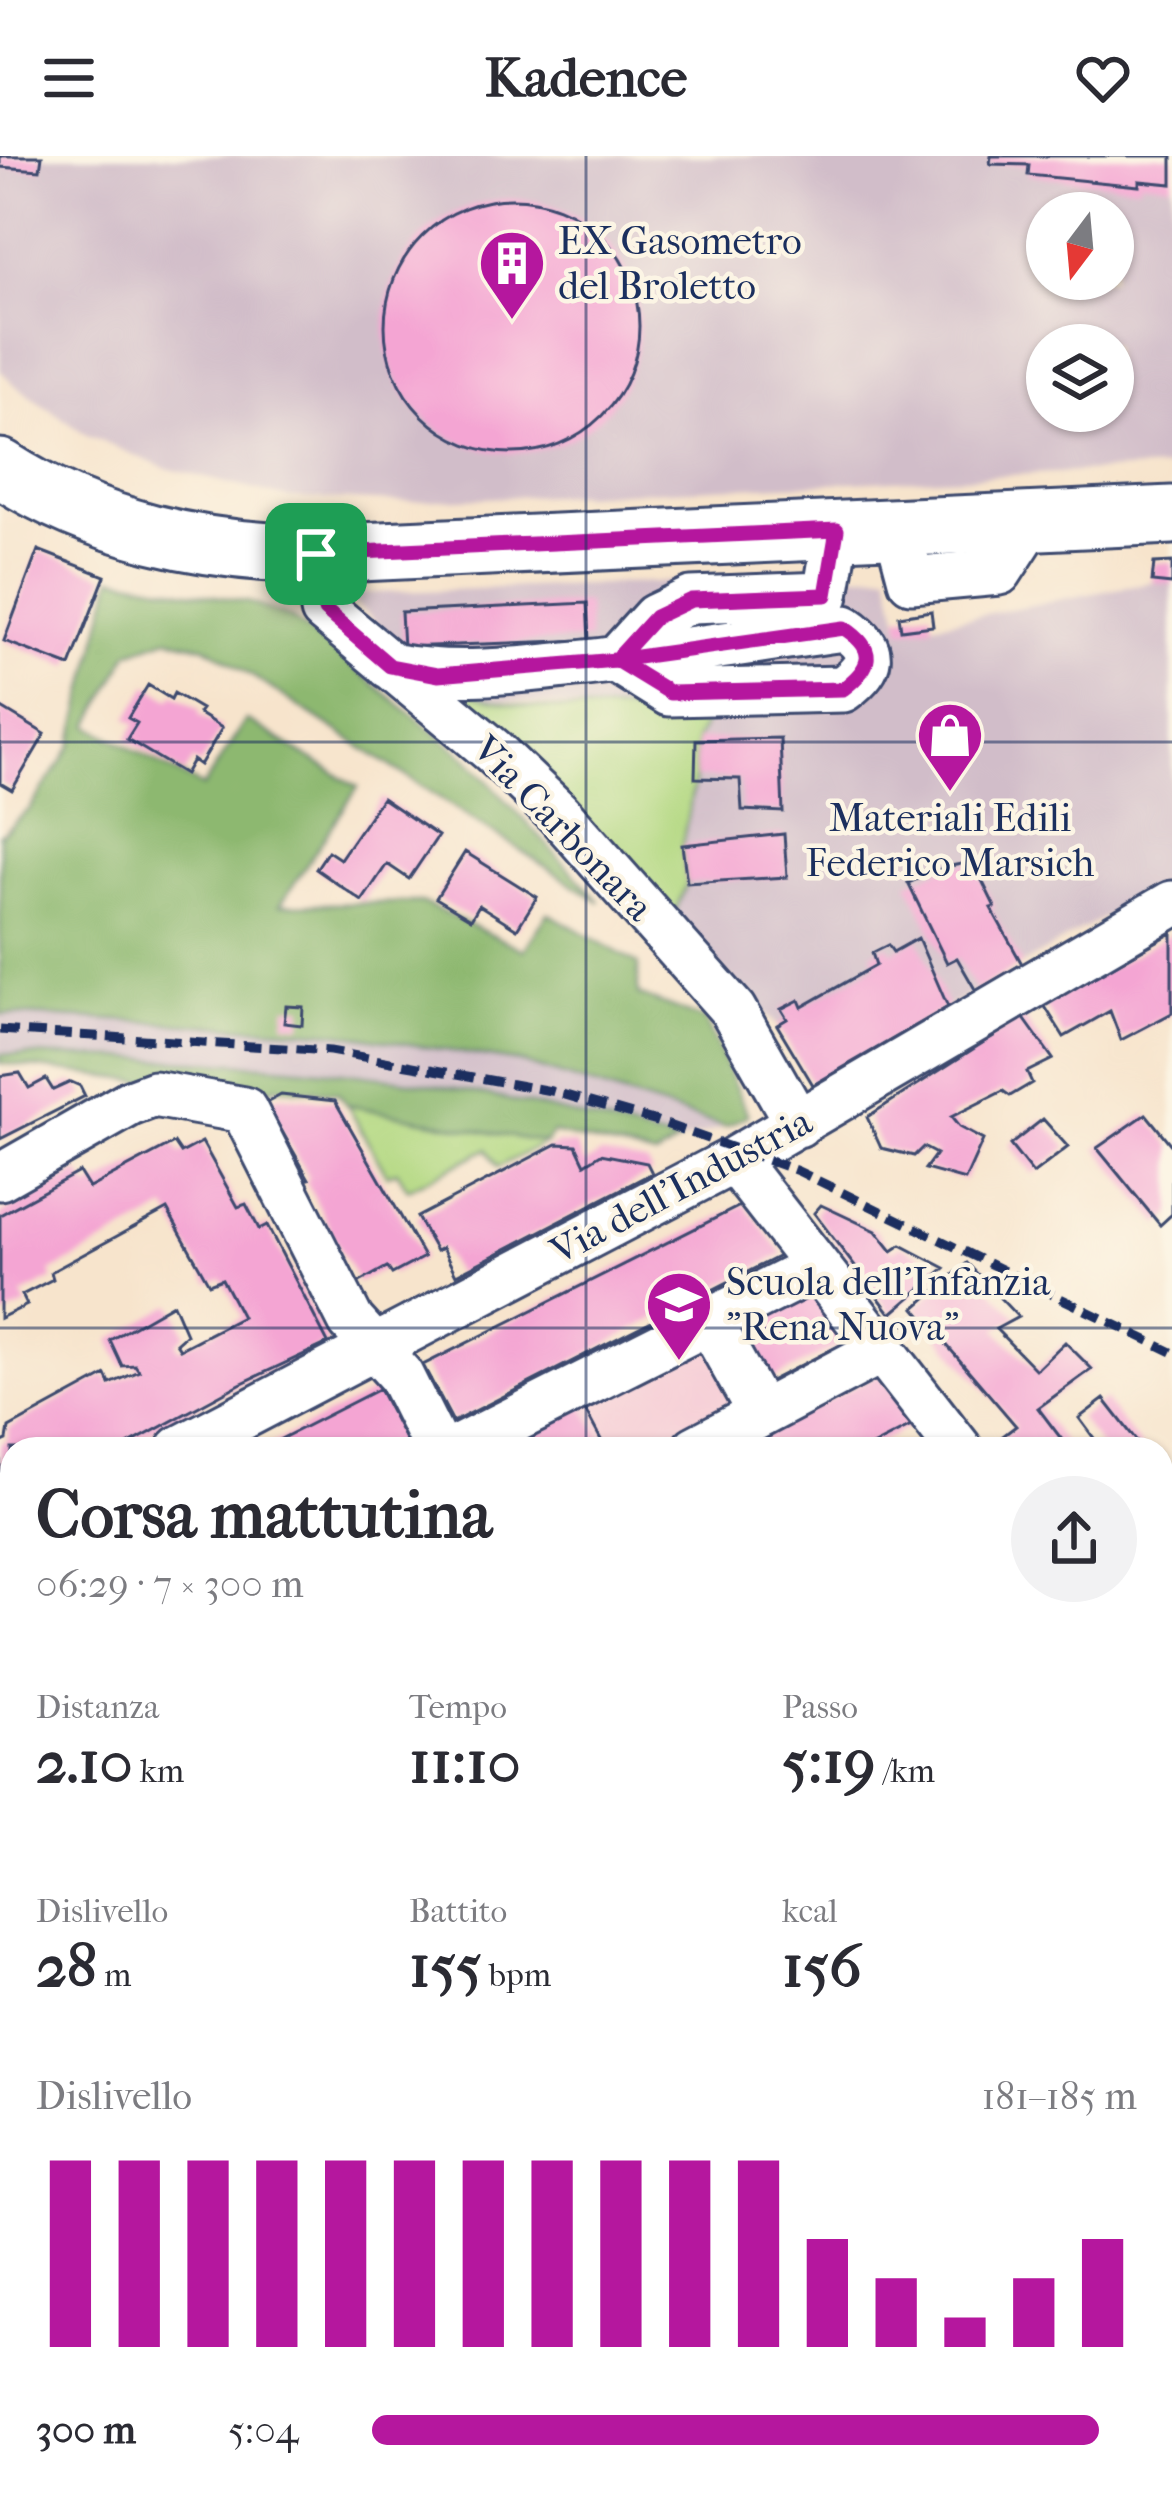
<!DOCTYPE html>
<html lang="it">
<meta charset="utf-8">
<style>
:root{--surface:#fff;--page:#f2f2f3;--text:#2b2b33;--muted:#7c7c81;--accent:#b5179e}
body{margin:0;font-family:"IM FELL French Canon",serif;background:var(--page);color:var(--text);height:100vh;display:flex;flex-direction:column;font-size:45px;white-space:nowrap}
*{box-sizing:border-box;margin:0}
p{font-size:39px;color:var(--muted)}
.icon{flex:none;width:66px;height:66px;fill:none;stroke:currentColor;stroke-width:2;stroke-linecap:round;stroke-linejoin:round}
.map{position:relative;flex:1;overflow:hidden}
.panel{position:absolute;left:0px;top:1281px;width:1173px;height:1062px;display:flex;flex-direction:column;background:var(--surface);border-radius:36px 36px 0 0;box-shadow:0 3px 9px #0004}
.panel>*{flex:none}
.needle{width:78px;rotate:196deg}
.tools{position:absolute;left:1026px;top:36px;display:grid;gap:24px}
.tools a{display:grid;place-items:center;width:108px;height:108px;border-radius:50%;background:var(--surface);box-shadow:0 3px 9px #0004;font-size:60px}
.pin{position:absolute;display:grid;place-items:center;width:102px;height:102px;color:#fff;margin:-51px;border-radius:24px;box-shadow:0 6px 18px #0006}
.round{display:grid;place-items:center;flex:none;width:126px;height:126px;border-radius:63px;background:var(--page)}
.overview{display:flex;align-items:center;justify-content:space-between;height:204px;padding:0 36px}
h1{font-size:66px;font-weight:800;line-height:90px}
.metrics{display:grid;grid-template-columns:repeat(3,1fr);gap:18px;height:204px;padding:12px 36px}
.metrics div{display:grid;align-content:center}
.metrics b{font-size:60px;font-weight:800}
.metrics small{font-size:33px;font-weight:400}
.metrics p{font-size:33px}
.chart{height:336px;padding:24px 36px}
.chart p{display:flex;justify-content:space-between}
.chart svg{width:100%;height:216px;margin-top:12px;stroke:var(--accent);stroke-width:6}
ul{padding:0 36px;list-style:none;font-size:39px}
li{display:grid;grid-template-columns:192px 144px 1fr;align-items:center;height:90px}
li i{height:30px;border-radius:15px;background:var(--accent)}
header{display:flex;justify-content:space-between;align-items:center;height:156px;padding:0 36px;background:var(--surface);font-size:54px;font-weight:800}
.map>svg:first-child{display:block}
.built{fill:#f6cfd7}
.industrial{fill:#d1bdc9;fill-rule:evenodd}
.green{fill:#b2d881;stroke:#668470;stroke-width:3}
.forest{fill:#8db86f;stroke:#547466;stroke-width:3}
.building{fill:#f4a5d3}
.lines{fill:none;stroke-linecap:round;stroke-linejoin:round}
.minor-casing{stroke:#3c4a6e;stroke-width:51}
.major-casing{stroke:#3c4a6e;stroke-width:63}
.minor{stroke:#fff;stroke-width:45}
.major{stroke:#fff;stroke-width:57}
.rail{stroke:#1b2f5e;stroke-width:9;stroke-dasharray:18 9;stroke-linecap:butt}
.route-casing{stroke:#fff;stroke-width:24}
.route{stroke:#b5179e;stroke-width:15}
.grid{fill:none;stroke:#1b2f5e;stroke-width:3;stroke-opacity:0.55}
.labels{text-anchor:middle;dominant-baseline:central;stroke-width:9;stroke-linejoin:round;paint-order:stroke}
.poi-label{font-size:39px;fill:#1b2f5e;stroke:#fcf5e5;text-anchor:start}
.street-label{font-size:39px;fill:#1b2f5e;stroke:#fcf5e5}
</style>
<header><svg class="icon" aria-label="menu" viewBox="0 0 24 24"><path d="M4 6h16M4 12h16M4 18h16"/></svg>Kadence<svg class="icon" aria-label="heart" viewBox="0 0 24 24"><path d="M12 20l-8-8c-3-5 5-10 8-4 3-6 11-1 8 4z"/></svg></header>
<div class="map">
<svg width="1172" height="2343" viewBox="0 0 1172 2343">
<rect width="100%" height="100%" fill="#fcf5e5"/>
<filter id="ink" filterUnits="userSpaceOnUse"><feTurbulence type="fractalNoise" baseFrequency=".00833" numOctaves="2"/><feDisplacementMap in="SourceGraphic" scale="24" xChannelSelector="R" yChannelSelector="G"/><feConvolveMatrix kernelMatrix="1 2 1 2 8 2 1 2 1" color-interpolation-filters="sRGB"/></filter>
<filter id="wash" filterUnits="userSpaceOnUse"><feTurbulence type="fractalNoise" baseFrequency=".004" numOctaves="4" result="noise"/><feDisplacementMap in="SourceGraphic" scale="48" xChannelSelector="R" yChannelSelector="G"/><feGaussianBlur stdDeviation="2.7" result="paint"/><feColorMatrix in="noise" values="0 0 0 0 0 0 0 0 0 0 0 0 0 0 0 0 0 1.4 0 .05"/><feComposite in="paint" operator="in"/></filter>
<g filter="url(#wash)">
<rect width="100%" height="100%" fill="#f7e4cc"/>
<!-- built -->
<path class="built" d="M702,1174L745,1260L681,1293H474Z
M39,2331H386L388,2334L374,2343H45Z"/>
<!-- industrial -->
<path class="industrial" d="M0,0H1172V312L397,346L288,342L165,312L88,280L15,229L0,214ZM1047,57H1113V123H1047ZM1047,189H1113V255H1047Z
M1172,406V722L813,929L777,869L672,763L695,622L696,584L712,551L602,554L470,540L403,491L345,438L889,417L901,474L1152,426L1154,407Z
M0,858L335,876L519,906L725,971L677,987L580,961L412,925L280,910L0,898Z"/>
<!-- green -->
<path class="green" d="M453,528C505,564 648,553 713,551L696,584L695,622L682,689L687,727L672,763Z
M347,949L545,987L498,1011L487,993L408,1033L397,1015L387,1019Z
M83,2331H266L249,2343H92Z"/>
<!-- forest -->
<path class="forest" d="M113,421L248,446L290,461L467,602L600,746L209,492L168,482L129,496L90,570L203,631L246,564L358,631L280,749L421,746L524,794L548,757L638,808V839L705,864L748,959L725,971L519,906L335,876L0,858V679L29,654L72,590Z
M0,898C137,903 275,904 410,925C500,939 590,963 677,987L656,1001L553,977L545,987L347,949L338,937L276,931L253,940L0,907Z"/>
<g id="blocks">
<!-- building -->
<path class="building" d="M0,0H42L40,14L0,11Z
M991,0H1172V28L1139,25V30L1028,19L1029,9L990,8Z
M385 170a127 127 0 1 1 254 0a127 127 0 1 1-254 0Z
M38,394L105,420L70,510L4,485Z
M1172,406V428L1152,426L1154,407Z
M587,447L589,484L403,491L401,456Z
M931,455L933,470L901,474L899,460Z
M148,529L171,543L174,537L201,553L198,557L222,572L200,609L193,604L185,618L127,583L137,567L128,562Z
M0,551L45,578L12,634L0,627Z
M780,582L783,656L742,654L740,623L695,622L696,584Z
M382,642L438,680L409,723L387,708L362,745L316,713L328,695L340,703Z
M784,678L787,721L687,727L682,689Z
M465,696L537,741L517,773L479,749L471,763L436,742Z
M973,706L995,751L991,752L1022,808L976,835L957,802L947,807L908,727L945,711Z
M1172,777V857L1121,884L1110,855L1064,881L1044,849Z
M918,782L948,851L813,929L777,869L787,863L781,853L799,844L802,851L876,809L872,797L888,789L893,796Z
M286,850L303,851L302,869L284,867Z
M1023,861L1053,903L1027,916L1032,927L1010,940L1003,935L951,961L959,971L983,984L965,1024L925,1013L936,998L923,991L914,1000L881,992L867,961Z
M20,917L29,932L46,923L53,934L71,926L80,930L85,940L0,983V920Z
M281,939L335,945L424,1101L392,1118L387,1111L358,1127L305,1024L309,1023L266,947Z
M1146,958L1172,990V1058L1160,1069L1097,992Z
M1043,963L1068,991L1033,1018L1010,989Z
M202,986L238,1051L246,1048L259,1073L267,1069L328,1187L240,1228L120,1293H12V1347L0,1353V1287L7,1284L9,1272L106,1219L110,1228L139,1215L135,1209L122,1210L110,1184L173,1148L186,1178L176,1187L180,1193L242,1161L222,1123L209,1128L167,1053L51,1116L53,1123L22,1139L27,1149L0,1162V1059L79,1016L89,1032L174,987L181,997Z
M557,988L576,989L585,1008L601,998L647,1007L652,1017L456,1119L442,1092L436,1095L417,1061Z
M744,1048L783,1098L453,1266L423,1209Z
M821,1049L876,1075L892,1095L901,1089L945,1112L891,1158L814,1057Z
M967,1107L1018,1161L996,1173L1036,1214L1065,1186L1092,1213L1038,1252L1069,1293L1076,1287L1081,1293H1001L995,1286L1016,1270L915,1152Z
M809,1132L850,1184L762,1229L732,1176Z
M879,1218L917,1267L866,1293H734Z
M379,1233L408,1289L400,1293H261Z
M577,1239L606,1293H474Z
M1104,1243L1143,1293H1102L1079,1262Z
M1161,1316L1172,1331V1386L1161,1372Z
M1161,1407L1172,1421V1504L1161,1491Z
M12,1420V1459L0,1436V1427Z
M0,1545L12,1568V1758L0,1764V1692L7,1688L0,1675Z
M1172,1642V1729L1161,1735V1648Z
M12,1828V1907L0,1913V1834Z
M1172,1878V1955L1161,1960V1884Z
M7,2011L12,2020V2091L0,2068V2014Z
M12,2092V2177L0,2183V2099Z
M12,2253V2331H39L45,2343H0V2259Z
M312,2331H331L339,2343H294Z
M659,2331H834L811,2343H636Z
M852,2331H939L945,2343H858Z"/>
</g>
</g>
<g filter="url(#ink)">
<use href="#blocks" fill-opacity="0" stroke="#3c4a6e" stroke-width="3"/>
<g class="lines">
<defs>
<path id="minor" d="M897,371L911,424L999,416L1032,365
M316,398L324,454L493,595L558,657L733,854L798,968
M390,510C454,522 512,515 576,508C666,499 755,484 845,472C878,494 872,512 843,533L669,537L616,504L655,461L691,444L826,439L837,374
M734,1004L959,1293
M0,1021L130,947L154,938L244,954L351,1165L400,1219L437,1293
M709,1165L761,1258
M180,1293L734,1004L1172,748
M456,1293L817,1111
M695,1293L882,1194
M0,1387L12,1381
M0,1489L12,1513
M1161,1534L1172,1547
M1161,1599L1172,1593
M0,1795L12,1789
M1161,1985L1172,1979
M0,2225L12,2219
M973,2331L979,2343
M437,2336L534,2343
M573,2343L596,2331"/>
<path id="major" d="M0,312C96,374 203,396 316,398L1172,359"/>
</defs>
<!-- minor casing -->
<use href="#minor" class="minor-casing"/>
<!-- major casing -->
<use href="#major" class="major-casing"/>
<!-- minor -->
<use href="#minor" class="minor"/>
<!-- major -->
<use href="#major" class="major"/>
<!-- rail -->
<path class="rail" d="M0,874L330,895L551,935L657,965L798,1015L1172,1196"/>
</g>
</g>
<g class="lines" filter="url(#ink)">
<defs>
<path id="route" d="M316,398L325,454L390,510L438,519L616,504L844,472C878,494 872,511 843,533L670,537L616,504L655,461L691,444L826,439L837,374L316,398"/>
</defs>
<!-- route casing -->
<use href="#route" class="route-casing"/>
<!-- route -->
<use href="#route" class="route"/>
</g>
<!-- grid -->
<path class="grid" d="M586,0V1293M0,586H1172M0,1172H1172M0,1757H12M1161,1757H1172M586,2331V2343"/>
<!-- icons -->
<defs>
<symbol id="building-pin" viewBox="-11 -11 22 30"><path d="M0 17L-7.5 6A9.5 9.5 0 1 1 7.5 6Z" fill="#b5179e" stroke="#fcf5e5"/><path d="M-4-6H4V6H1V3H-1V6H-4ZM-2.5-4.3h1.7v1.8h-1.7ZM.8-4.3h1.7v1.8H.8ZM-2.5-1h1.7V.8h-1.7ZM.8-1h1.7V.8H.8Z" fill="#fff"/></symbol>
<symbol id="shop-pin" viewBox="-11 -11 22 30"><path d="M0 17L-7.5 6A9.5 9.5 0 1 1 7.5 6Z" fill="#b5179e" stroke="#fcf5e5"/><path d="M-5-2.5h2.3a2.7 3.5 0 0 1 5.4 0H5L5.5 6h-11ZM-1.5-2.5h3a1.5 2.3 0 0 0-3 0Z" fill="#fff"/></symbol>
<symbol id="school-pin" viewBox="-11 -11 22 30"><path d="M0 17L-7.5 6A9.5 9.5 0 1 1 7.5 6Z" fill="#b5179e" stroke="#fcf5e5"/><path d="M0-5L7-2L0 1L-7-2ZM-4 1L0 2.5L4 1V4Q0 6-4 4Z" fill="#fff"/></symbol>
</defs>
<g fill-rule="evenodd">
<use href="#building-pin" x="474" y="69" width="76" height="104"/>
<use href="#shop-pin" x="912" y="541" width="76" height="104"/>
<use href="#school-pin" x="641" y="1110" width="76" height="104"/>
</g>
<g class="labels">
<!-- poi labels -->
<g class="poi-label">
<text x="558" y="85">EX Gasometro<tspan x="558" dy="45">del Broletto</tspan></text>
<text x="950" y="662" text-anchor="middle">Materiali Edili<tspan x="950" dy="45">Federico Marsich</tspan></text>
<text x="726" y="1126">Scuola dell'Infanzia<tspan x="726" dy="45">"Rena Nuova"</tspan></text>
</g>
<!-- street labels -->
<g class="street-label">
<text transform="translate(563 672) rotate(46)">Via Carbonara</text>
<text transform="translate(681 1030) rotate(-28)">Via dell'Industria</text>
</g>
</g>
</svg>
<div class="tools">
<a><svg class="needle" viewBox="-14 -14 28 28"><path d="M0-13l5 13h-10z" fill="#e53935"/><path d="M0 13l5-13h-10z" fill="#7c7c81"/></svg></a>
<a><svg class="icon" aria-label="layers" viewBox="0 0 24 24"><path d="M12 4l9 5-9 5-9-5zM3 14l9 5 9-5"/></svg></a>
</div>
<div class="pin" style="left:316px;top:398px;background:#1e9e55"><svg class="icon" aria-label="arrive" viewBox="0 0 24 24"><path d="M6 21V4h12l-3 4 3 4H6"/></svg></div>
<section class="panel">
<div class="overview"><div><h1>Corsa mattutina</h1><p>06:29 · 7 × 300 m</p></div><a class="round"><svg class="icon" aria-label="share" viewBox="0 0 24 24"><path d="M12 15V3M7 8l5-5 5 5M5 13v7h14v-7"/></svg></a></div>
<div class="metrics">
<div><p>Distanza</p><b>2.10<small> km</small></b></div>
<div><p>Tempo</p><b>11:10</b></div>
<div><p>Passo</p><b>5:19<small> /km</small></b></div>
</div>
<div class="metrics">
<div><p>Dislivello</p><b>28<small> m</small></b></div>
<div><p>Battito</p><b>155<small> bpm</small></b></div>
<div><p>kcal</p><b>156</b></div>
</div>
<div class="chart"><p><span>Dislivello</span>181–185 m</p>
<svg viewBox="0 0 160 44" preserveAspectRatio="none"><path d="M5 44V6M15 44V6M25 44V6M35 44V6M45 44V6M55 44V6M65 44V6M75 44V6M85 44V6M95 44V6M105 44V6M115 44V22M125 44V30M135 44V38M145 44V30M155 44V22"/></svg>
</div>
<ul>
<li><b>300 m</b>5:04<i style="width:95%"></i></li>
</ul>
</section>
</div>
